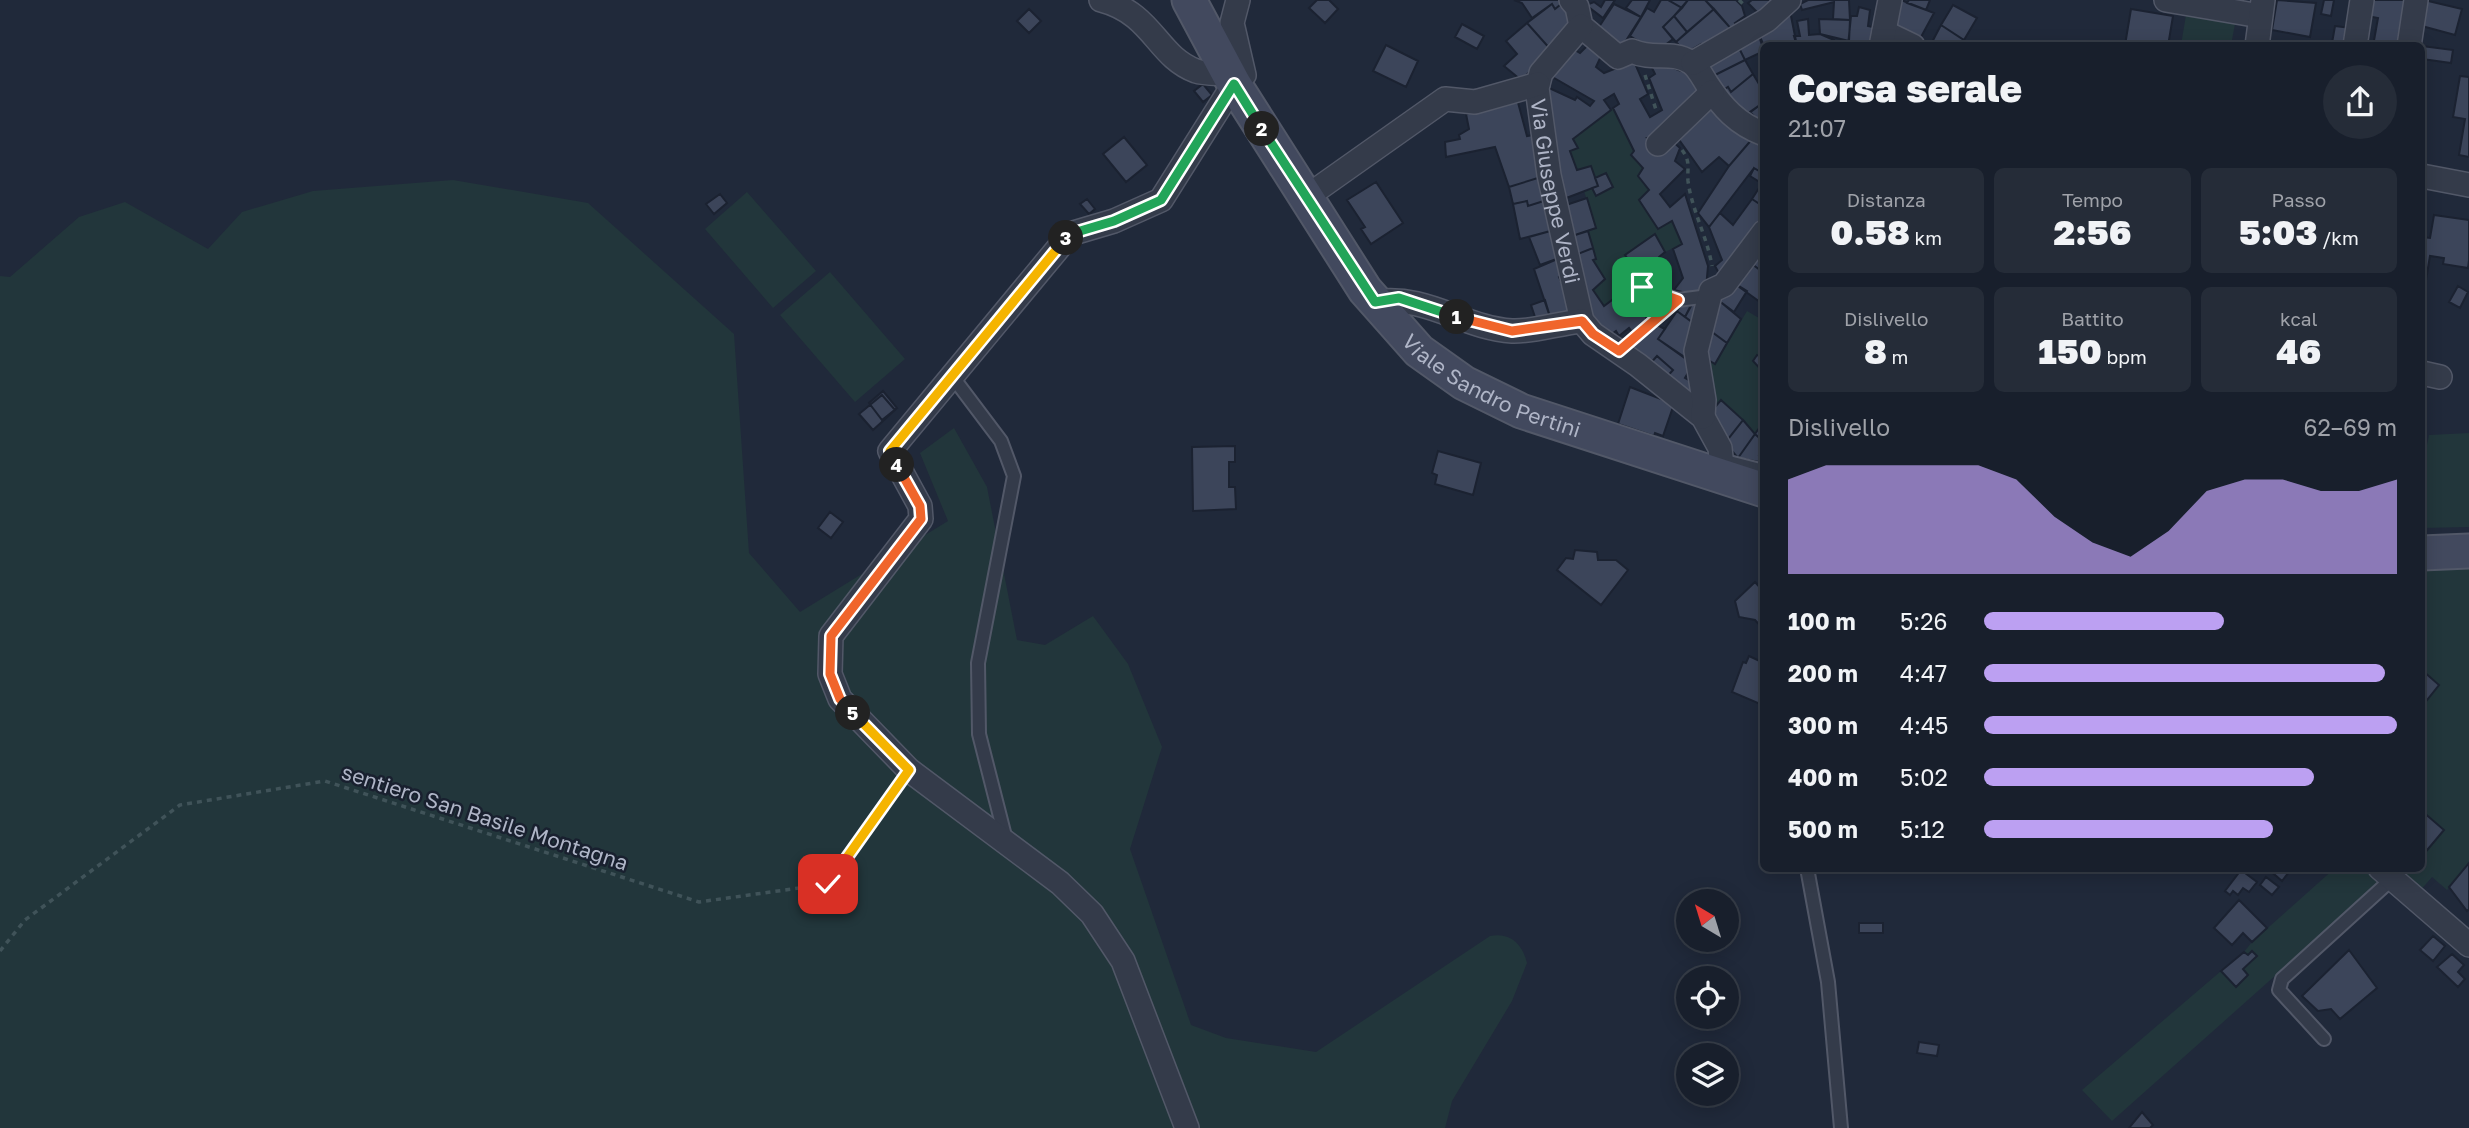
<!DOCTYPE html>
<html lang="it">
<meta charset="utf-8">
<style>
:root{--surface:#181f2c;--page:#252c38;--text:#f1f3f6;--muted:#9fa2a9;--line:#363d48;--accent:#bca0f2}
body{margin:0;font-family:"Golos Text",sans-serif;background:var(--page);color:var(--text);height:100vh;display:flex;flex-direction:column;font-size:26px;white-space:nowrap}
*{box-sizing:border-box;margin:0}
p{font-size:23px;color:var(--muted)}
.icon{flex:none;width:38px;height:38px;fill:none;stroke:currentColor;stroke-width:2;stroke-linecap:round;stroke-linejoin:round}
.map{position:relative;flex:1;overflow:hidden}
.drawer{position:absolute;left:1760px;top:42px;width:665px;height:830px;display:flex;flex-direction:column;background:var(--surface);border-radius:10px;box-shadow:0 4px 18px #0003,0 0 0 2px var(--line)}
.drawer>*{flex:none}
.needle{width:46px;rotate:322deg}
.controls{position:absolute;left:1676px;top:889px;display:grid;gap:14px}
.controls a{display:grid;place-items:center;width:63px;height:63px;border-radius:50%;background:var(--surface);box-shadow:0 4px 18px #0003,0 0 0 2px var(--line);font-size:35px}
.pin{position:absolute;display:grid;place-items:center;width:60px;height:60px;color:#fff;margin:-30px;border-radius:14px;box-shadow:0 4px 10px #0006}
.km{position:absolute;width:35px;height:35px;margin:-18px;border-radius:50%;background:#222;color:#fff;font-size:19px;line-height:35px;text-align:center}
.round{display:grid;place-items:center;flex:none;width:74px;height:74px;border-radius:37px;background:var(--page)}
.headline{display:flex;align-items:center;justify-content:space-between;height:119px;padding:0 28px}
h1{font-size:38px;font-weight:800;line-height:52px}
.stats{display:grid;grid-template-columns:repeat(3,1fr);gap:10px;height:119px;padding:7px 28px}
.stats div{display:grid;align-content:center;border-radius:10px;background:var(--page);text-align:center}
.stats b{font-size:35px;font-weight:800}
.stats small{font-size:19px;font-weight:400}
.stats p{font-size:19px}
.chart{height:196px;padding:14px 28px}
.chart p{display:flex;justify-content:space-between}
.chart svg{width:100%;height:126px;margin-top:7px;fill:var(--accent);opacity:.7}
ul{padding:0 28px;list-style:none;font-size:23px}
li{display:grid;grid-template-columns:112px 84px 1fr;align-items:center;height:52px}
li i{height:18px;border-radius:9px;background:var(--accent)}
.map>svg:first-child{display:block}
.green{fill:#22363b}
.building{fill:#3c455a;stroke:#1b2231;stroke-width:2}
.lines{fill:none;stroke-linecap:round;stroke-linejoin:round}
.lane-casing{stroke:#525868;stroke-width:16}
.street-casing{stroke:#525868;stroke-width:26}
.secondary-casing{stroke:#525868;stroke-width:37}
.path{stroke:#405359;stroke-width:3.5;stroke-dasharray:5 5;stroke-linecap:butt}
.lane{stroke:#343b4a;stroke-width:12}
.street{stroke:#343b4a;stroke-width:23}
.secondary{stroke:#42495e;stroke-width:33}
.split-1-casing{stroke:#fff;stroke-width:14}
.split-2-casing{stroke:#fff;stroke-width:14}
.split-3-casing{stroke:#fff;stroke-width:14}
.split-4-casing{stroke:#fff;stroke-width:14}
.split-5-casing{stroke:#fff;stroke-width:14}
.split-6-casing{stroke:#fff;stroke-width:14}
.split-1{stroke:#f0652b;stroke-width:9}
.split-2{stroke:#22a559;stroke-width:9}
.split-3{stroke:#22a559;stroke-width:9}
.split-4{stroke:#f5b400;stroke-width:9}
.split-5{stroke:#f0652b;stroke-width:9}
.split-6{stroke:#f5b400;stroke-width:9}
.labels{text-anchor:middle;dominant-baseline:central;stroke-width:5;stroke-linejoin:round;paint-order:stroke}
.street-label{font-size:21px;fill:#afb5c7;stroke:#19202f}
</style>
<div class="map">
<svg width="2469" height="1128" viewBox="0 0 2469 1128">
<rect width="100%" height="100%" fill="#20293a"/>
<!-- green -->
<path class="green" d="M2186,15L2235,24L2231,45H2181Z
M1613,108L1634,151L1632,155L1643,168L1638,176L1649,190L1639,200L1658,229L1672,221L1682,244L1665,252L1654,234L1625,254L1630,262L1622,268L1633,283L1604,306L1593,290L1605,279L1593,260L1596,259L1588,231L1596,228L1584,191L1592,188L1596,196L1613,186L1606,173L1595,178L1591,167L1577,170L1570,151L1578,148L1573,139Z
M453,180L588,203L734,334L749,553L800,612L948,521L920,453L954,428L987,487L1017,640L1045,645L1093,616L1128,664L1162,747L1130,849L1191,1025L1226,1038L1316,1052L1490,936C1510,932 1522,943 1527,963L1512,1001L1452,1101L1445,1128H0V276L10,277L79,217L125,202L208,249L242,212L313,191Z
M747,192L816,271L773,308L705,229Z
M830,272L905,359L855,402L780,315Z
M1747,311L1764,321V347L1753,361L1764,373V421L1755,434L1721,400L1711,412L1708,364L1710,361L1716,363Z
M2469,433V527L2422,528V471L2429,435Z
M2469,565V863L2447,890L2432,877L2419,892L2391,868H2422V704L2439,685L2422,670V567Z
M2335,868H2374L2385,878L2112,1121L2082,1090L2221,971L2236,987L2248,976L2243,969L2257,956L2252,951L2248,955L2244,952L2252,942Z"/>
<!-- building -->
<path class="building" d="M1317,0H1329L1338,9L1325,23L1309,8Z
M1514,0H1565V1L1555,9L1552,4L1532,18L1522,3Z
M1605,0H1615L1603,18L1586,5L1594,2L1601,7Z
M1632,0H1650L1641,17L1626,8Z
M1661,0H1668L1682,8L1663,27L1673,39L1656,52L1630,36L1647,8L1654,12Z
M1668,0H1688L1682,8Z
M1688,0H1705L1714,9L1687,32L1674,16Z
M1705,0H1736L1742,6L1745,16L1735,23L1738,27L1733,31Z
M1752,0H1775L1761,16L1748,3Z
M1808,0H1849L1850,20L1833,19L1834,2L1802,10L1800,4Z
M1901,0L1934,13L1921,37L1893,25Z
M1909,0H1930L1926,10L1907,3Z
M2277,0L2316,3L2310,37L2272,30Z
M2324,0H2334L2331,16L2321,14Z
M2370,0H2409L2401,46H2373L2378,18L2367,16Z
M2424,0L2462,9L2455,35L2418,25Z
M1565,1L1576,14L1554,40L1559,44L1552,51L1527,23L1552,4L1555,9Z
M1614,4L1641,17L1620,50L1597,30Z
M1953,5L1977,18L1964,40L1941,25Z
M1859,7L1870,10L1868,26L1877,28L1874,46H1848L1851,16H1857Z
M1029,9L1041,21L1029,33L1017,21Z
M1714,9L1733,31L1705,50L1701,44L1686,53L1676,42Z
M2131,9L2173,16L2168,46L2125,45Z
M1790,11L1797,46H1764L1757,30Z
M1674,16L1687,32L1676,42L1663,27Z
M1808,19L1809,35L1820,34L1834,40V46H1797L1794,36H1800L1797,21Z
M1819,19L1850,20L1849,41L1820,34Z
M1527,23L1552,51L1521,80L1504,66L1517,54L1506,41Z
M1462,24L1484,36L1477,49L1455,37Z
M1941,25L1964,40L1973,46H1930Z
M2335,26L2351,28L2347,46L2332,43Z
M1757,30L1764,51L1745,60L1736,42Z
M1736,42L1745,60L1707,79L1703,70Z
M1386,45L1418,61L1406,87L1373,71Z
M1588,45L1602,54L1596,67L1604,73L1634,61L1648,94L1640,99L1650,117L1662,110L1649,78L1655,74L1652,68L1661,63L1681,71L1685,65L1705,93L1660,134L1647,138L1659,150L1671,140L1680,148L1675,161L1685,169L1660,194L1670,207L1685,194L1708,266L1706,288L1690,294L1674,290L1683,278L1673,249L1682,244L1672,221L1658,229L1639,200L1649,190L1638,176L1643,168L1631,155L1634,151L1613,108L1619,104L1614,94L1604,100L1611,110L1573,139L1578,148L1570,151L1577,170L1591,166L1598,186L1561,200L1547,87L1575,100L1577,97L1590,106L1594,101L1549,75L1568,46L1580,53Z
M2422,46L2453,50L2451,63L2422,59Z
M1745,60L1753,74L1731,92L1728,87L1720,92L1711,77Z
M1753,74L1759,84L1764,78V102L1741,119L1720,92L1728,87L1731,92Z
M2460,76L2469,77V157L2459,155L2465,119L2453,117Z
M1203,84L1212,95L1203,102L1194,91Z
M1516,95L1527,136L1539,134L1541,177L1509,187L1495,147L1446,157L1445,142L1460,139L1459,135L1469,129L1466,114Z
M1706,102L1753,138L1729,166L1719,157L1702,172L1675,134Z
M1760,105L1764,111V126L1750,112Z
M1124,137L1147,165L1126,182L1103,154Z
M1753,138L1764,147V174L1754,168L1709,227L1698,213L1729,166Z
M1754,168L1764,174V191L1759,188L1761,183L1750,176Z
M1606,173L1613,187L1596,196L1592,188L1598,186L1595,178Z
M1541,177L1547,200L1528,206L1527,201L1513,204L1509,187Z
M1376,182L1403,223L1371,244L1361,229L1365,227L1347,200Z
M1759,188L1764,191V207L1752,199Z
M720,194L727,203L714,214L706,204Z
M1587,198L1596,228L1572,236L1563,206Z
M1087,199L1095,209L1089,214L1080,204Z
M1752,199L1764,207V223L1722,279L1715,266L1722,260L1709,227L1720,213L1733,225Z
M1547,200L1554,230L1520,239L1513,204L1527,201L1528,206Z
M2434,215L2469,220V260L2468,268L2443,264L2444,258L2430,256L2424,292L2422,237L2430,238Z
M1554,230L1562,257L1540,265L1529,237Z
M1588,231L1593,248L1578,254L1572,236Z
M1655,234L1665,252L1659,257L1664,271L1650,283L1644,276L1633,283L1622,267L1630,262L1625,255Z
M1764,238V273L1748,261Z
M1593,248L1596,259L1593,260L1605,279L1593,290L1604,306L1624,291L1628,296L1633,292L1654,310L1646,318L1649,324L1635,336L1629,328L1619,336L1616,331L1609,336L1599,323L1593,329L1570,257Z
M1562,257L1565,271L1559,277L1577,314L1551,320L1534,269Z
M1748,261L1764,273V298L1760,302L1731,281Z
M1731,281L1747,291L1734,312L1718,300Z
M2458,286L2468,292L2460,308L2449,302Z
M1717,299L1741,319L1727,343L1712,332Z
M1545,300L1551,320H1536L1531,305Z
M1693,301L1701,305L1696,325L1685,317Z
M1681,305L1691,306L1685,317L1677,311Z
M1677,311L1696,325L1689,360L1658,339Z
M1657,325L1665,329L1658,339L1693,364L1685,378L1697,385L1696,405L1663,381L1673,370L1657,356L1648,366L1627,350Z
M1712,332L1727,343L1715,364L1710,361L1708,364L1700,349Z
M1757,355L1764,359V373L1753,361Z
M1657,356L1673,370L1663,381L1648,366Z
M1630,387L1674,404L1663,436L1655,433L1654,436L1618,424Z
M883,391L897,408L882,420L869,403Z
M882,395L895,410L873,430L859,414Z
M1721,400L1743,420L1725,443L1716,429L1720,424L1709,414Z
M1743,420L1755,434L1738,458L1725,443Z
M1764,421V442L1755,434Z
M1755,434L1764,442L1759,455L1764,457V463L1738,458Z
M1235,446V462H1229V487H1235L1236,509L1193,511L1192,447Z
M1438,451L1481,463L1473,495L1435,484L1437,475L1432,473Z
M830,512L843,522L831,538L818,528Z
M1575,550L1597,552L1598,560H1616L1628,570L1601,605L1557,570L1566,558L1573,559Z
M1755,582L1764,592V630L1755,620L1739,617L1735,601Z
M1749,656L1764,663V702L1760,704L1732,692L1743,662L1746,663Z
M2422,670L2439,685L2423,705L2422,704Z
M2422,811L2444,830L2423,855L2422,854Z
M2469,863V909L2467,911L2449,887Z
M2267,868H2292L2282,881Z
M2241,870L2257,882L2249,892L2243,888L2238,895L2233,891L2230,895L2225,891Z
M2266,877L2279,887L2272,895L2260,885Z
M2239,900L2267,928L2252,942L2243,933L2232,945L2214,928Z
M1859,923H1883V933H1859Z
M2433,936L2445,946L2433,961L2420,950Z
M2349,950L2377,988L2340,1019L2331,1009L2318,1011L2302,996Z
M2252,951L2257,956L2243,969L2248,975L2236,987L2221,971L2244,952L2248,955Z
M2452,954L2464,965L2458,972L2465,979L2458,987L2437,967Z
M1919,1042L1939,1045L1937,1056L1917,1053Z
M2142,1112L2153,1125L2150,1128H2129Z"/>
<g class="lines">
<defs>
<path id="lane" d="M1642,287L1678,300L1701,297L1707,300
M952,376L1001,441L1014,476L978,663L979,734L1006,840
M1725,461L1764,471
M1807,868L1828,982L1841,1128
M2324,1039L2279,990L2282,979L2392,879"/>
<g id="street">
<path d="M1101,0C1154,14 1156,56 1196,71C1205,74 1219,73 1229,74"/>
<path d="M1571,0L1577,7L1581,26L1618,57L1632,51C1653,61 1671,50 1690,62C1697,66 1702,76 1707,84C1722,107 1737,124 1764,134"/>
<path d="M2166,0L2260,16"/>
<path id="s1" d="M1581,26L1541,73L1537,88L1549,175L1582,321L1593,334L1638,365L1703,417L1720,448L1723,475"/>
<path d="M1884,32L1913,46"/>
<path d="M1881,46L1890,0"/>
<path d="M2257,46L2263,0"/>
<path d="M2355,46L2362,0"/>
<path d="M2409,46L2416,0"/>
<path d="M1693,63L1767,20L1789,0"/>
<path d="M1658,144L1712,92"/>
<path d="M2422,176L2469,185"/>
<path d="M1305,198L1445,99L1475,102L1538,84"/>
<path d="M1375,302C1427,294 1463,328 1512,331C1534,332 1559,323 1582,321"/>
<path d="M2422,373L2440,377"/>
<path d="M1703,417L1704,400L1696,351L1711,291L1724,285L1764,232"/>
<path d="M2380,868L2469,945"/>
<path d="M1187,1128L1123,961L1092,914L1060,883L909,770L840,699L830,674L831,636L921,519L920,506L890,451L1070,234L1114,221L1161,200L1234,84L1244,75L1232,23L1238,0"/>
</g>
<g id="secondary">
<path id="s2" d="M1189,0L1234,84L1365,290L1419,351L1464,383L1521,411L1764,490"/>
<path d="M2422,553L2469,551"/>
</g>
</defs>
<!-- lane casing -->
<use href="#lane" class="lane-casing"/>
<!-- street casing -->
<use href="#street" class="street-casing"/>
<!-- secondary casing -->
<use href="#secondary" class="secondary-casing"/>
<!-- path -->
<path class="path" d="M1739,0L1746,7
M1645,75L1657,113
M1682,150C1691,162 1687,168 1688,181C1692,211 1707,236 1712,266
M1634,339L1666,313
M0,951L25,920L180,805L325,781L699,902L828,884L897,786"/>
<!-- lane -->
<use href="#lane" class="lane"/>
<!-- street -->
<use href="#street" class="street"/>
<!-- secondary -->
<use href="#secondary" class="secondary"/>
</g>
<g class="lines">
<defs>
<path id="split-1" d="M1457,317L1512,331L1582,321L1593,334L1619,351L1678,300L1642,287"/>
<path id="split-2" d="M1262,129L1375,302L1399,298L1457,317"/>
<path id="split-3" d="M1066,238L1070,234L1114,221L1161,200L1234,84L1262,129"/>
<path id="split-4" d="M897,465L890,451L1066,238"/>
<path id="split-5" d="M853,713L840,699L830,674L831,636L921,519L920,506L897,465"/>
<path id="split-6" d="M828,884L909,770L853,713"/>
</defs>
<!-- split-1 casing -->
<use href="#split-1" class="split-1-casing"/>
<!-- split-2 casing -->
<use href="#split-2" class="split-2-casing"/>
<!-- split-3 casing -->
<use href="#split-3" class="split-3-casing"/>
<!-- split-4 casing -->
<use href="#split-4" class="split-4-casing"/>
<!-- split-5 casing -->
<use href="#split-5" class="split-5-casing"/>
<!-- split-6 casing -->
<use href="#split-6" class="split-6-casing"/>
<!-- split-1 -->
<use href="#split-1" class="split-1"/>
<!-- split-2 -->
<use href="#split-2" class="split-2"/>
<!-- split-3 -->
<use href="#split-3" class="split-3"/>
<!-- split-4 -->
<use href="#split-4" class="split-4"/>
<!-- split-5 -->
<use href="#split-5" class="split-5"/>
<!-- split-6 -->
<use href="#split-6" class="split-6"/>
</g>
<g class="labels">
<!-- street labels -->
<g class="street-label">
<text stroke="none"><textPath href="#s1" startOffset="182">Via Giuseppe Verdi</textPath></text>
<text stroke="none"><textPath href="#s2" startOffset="502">Viale Sandro Pertini</textPath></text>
<text transform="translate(485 817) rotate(18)">sentiero San Basile Montagna</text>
</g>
</g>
</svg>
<div class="controls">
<a><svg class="needle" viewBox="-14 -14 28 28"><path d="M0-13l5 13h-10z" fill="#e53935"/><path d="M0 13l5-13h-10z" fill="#9fa2a9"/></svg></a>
<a><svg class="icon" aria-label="locate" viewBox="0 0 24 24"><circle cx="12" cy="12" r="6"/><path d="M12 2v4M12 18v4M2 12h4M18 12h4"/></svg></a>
<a><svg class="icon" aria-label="layers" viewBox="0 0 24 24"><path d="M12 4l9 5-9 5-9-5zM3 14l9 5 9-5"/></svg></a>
</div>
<div class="pin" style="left:1642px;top:287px;background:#1e9e55"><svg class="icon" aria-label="arrive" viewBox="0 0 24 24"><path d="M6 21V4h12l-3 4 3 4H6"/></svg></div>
<div class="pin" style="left:828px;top:884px;background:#d93025"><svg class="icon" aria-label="check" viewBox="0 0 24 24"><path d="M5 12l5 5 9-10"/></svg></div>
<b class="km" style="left:1457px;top:317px">1</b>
<b class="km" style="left:1262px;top:129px">2</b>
<b class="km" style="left:1066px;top:238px">3</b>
<b class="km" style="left:897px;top:465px">4</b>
<b class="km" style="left:853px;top:713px">5</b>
<section class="drawer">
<div class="headline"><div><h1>Corsa serale</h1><p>21:07</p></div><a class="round"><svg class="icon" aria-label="share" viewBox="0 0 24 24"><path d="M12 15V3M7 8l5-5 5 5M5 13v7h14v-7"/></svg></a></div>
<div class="stats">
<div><p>Distanza</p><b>0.58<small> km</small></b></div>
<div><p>Tempo</p><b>2:56</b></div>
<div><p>Passo</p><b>5:03<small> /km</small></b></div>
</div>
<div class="stats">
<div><p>Dislivello</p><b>8<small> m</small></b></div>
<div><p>Battito</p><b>150<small> bpm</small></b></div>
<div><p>kcal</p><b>46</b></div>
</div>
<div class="chart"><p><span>Dislivello</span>62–69 m</p>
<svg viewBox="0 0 160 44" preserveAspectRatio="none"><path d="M0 44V11L10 6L20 6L30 6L40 6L50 6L60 11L70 24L80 33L90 38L100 29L110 15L120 11L130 11L140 15L150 15L160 11V44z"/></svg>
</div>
<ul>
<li><b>100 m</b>5:26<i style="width:58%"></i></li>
<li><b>200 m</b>4:47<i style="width:97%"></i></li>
<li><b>300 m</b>4:45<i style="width:100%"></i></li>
<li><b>400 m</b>5:02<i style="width:80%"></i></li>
<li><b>500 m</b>5:12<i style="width:70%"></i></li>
</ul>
</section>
</div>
